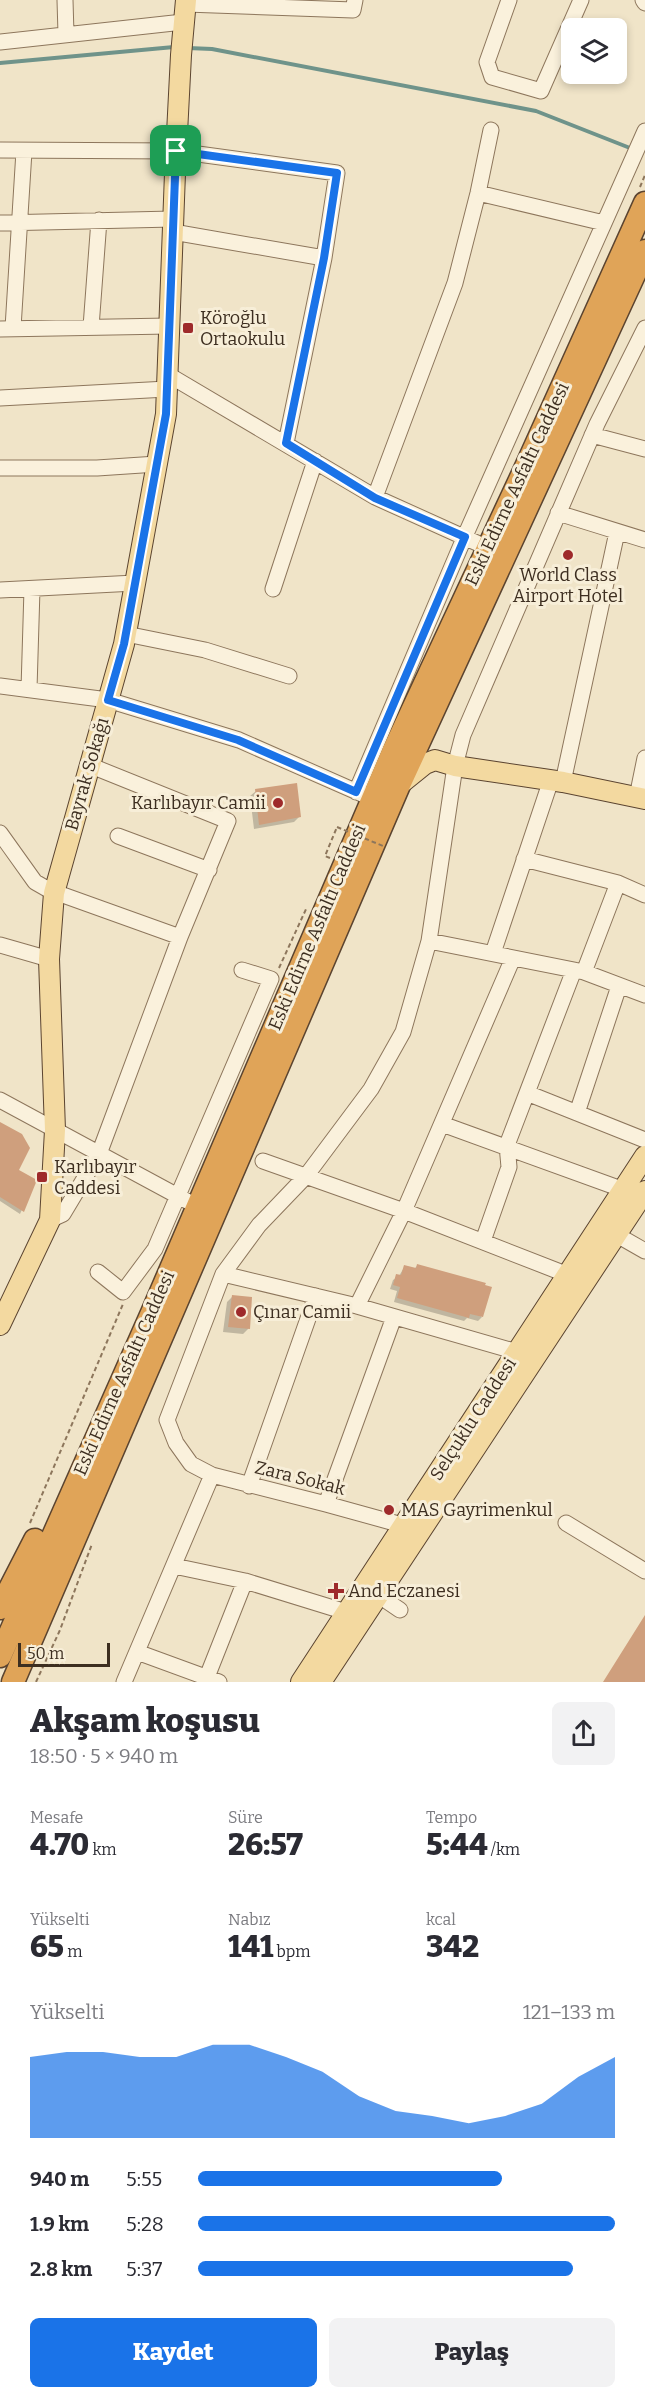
<!DOCTYPE html>
<html lang="tr">
<meta charset="utf-8">
<style>
:root{--surface:#fff;--page:#f2f2f3;--text:#2b2b33;--muted:#7c7c81;--accent:#1a73e8}
body{margin:0;font-family:Bitter,serif;background:var(--page);color:var(--text);height:100vh;display:flex;flex-direction:column;font-size:22px;white-space:nowrap}
*{box-sizing:border-box;margin:0}
p{font-size:20px;color:var(--muted)}
.icon{flex:none;width:33px;height:33px;fill:none;stroke:currentColor;stroke-width:2;stroke-linecap:round;stroke-linejoin:round}
.map{position:relative;height:1682px;overflow:hidden}
.sheet{display:flex;flex-direction:column;background:var(--surface);flex:1}
.sheet>*{flex:none}
.buttons{position:absolute;left:561px;top:18px;display:grid;gap:12px}
.buttons a{display:grid;place-items:center;width:66px;height:66px;border-radius:9px;background:var(--surface);box-shadow:0 3px 9px #0003;font-size:30px}
.scale{position:absolute;left:18px;bottom:15px;width:92px;box-sizing:border-box;padding-left:6px;border:3px solid #3d2e20;border-top:0;font-size:16px;line-height:21px;white-space:nowrap;color:#3d2e20;-webkit-text-stroke:4px #f7eed8;paint-order:stroke}
.pin{position:absolute;display:grid;place-items:center;width:51px;height:51px;color:#fff;margin:-26px;border-radius:12px;box-shadow:0 3px 9px #0006}
.round{display:grid;place-items:center;flex:none;width:63px;height:63px;border-radius:9px;background:var(--page)}
.headline{display:flex;align-items:center;justify-content:space-between;height:102px;padding:0 30px}
h1{font-size:33px;font-weight:800;line-height:45px}
.figures{display:grid;grid-template-columns:repeat(3,1fr);gap:9px;height:102px;padding:6px 30px}
.figures div{display:grid;align-content:center}
.figures b{font-size:30px;font-weight:800}
.figures small{font-size:16px;font-weight:400}
.figures p{font-size:16px}
.chart{height:168px;padding:12px 30px}
.chart p{display:flex;justify-content:space-between}
.chart svg{width:100%;height:108px;margin-top:6px;fill:var(--accent);opacity:.7}
.primary-button{display:flex;gap:12px;margin-top:auto;padding:12px 30px}
.primary-button a{flex:1;height:69px;border-radius:9px;background:var(--accent);color:#fff;font-size:24px;font-weight:800;line-height:69px;text-align:center}
.primary-button a+a{background:var(--page);color:var(--text)}
ul{padding:0 30px;list-style:none;font-size:20px}
li{display:grid;grid-template-columns:96px 72px 1fr;align-items:center;height:45px}
li i{height:15px;border-radius:8px;background:var(--accent)}
.map>svg:first-child{display:block}
.shadow{fill:#0003}
.lines{fill:none;stroke-linecap:round;stroke-linejoin:round}
.stream{stroke:#6f938a;stroke-width:4}
.building{fill:#cf9f7d}
.minor-casing{stroke:#8d765c;stroke-width:17}
.major-casing{stroke:#5b4430;stroke-width:22}
.highway-casing{stroke:#5b4430;stroke-width:25}
.path{stroke:#8d765c;stroke-width:2;stroke-dasharray:4.5 3;stroke-linecap:butt}
.minor{stroke:#faf1dc;stroke-width:15}
.major{stroke:#f3d9a0;stroke-width:20}
.highway{stroke:#e0a458;stroke-width:22}
.path-bridge{stroke:#8d765c;stroke-width:2;stroke-dasharray:4.5 3;stroke-linecap:butt}
.route-casing{stroke:#fff;stroke-width:12}
.route{stroke:#1a73e8;stroke-width:8}
.poi-dot{fill:#9e2a2b;stroke:#f7eed8;stroke-width:2}
.labels{text-anchor:middle;dominant-baseline:central;stroke-width:6;stroke-linejoin:round;paint-order:stroke}
.poi-label{font-size:18px;fill:#3d2e20;stroke:#f7eed8;text-anchor:start}
.street-label{font-size:18px;fill:#3d2e20;stroke:#f7eed8}
</style>
<div class="map">
<svg width="645" height="1682" viewBox="0 0 645 1682">
<rect width="100%" height="100%" fill="#f0e4c8"/>
<!-- shadow -->
<path class="shadow" d="M256,791L299,817L294,822L254,829L250,796Z
M0,1124L17,1171L35,1181L20,1214L0,1201Z
M405,1266L414,1269L417,1266L482,1317L478,1321L467,1318L464,1321L394,1302L397,1291L390,1289L393,1280L399,1276Z
M233,1296L249,1328L243,1334L223,1332L227,1302Z"/>
<g class="lines">
<!-- stream -->
<path class="stream" d="M188,48L212,49L536,111L630,148
M0,63L174,47"/>
</g>
<!-- building -->
<path class="building" d="M297,783L301,817L259,825L255,789Z
M0,1122L22,1134L30,1148L19,1170L37,1180L24,1212L0,1197Z
M417,1264L486,1283L485,1285L492,1287L483,1317L470,1314L469,1318L397,1298L400,1287L393,1285L396,1274L401,1275L404,1265L416,1268Z
M232,1295L252,1297L250,1329L228,1327Z
M645,1615V1682H603Z"/>
<g class="lines">
<defs>
<path id="minor" d="M65,0L66,34
M509,0L487,62L492,77L541,91L581,0
M643,0L645,3
M186,4L353,10L355,0
M0,42L183,22
M0,150L176,151L337,173L324,258L286,443
M478,193L604,223
M0,223L173,219
M173,232L324,258
M91,327L99,220
M13,328L24,151
M0,329L169,326
M167,374L375,497L488,548
M0,398L167,389
M592,435L645,449
M0,468H97L157,464
M375,497L455,283L478,193L491,130
M558,513L645,540
M273,589L315,461
M0,590L135,583
M126,634L205,650L289,676
M0,686L108,700L239,740L364,795
M29,689L32,589
M563,782L617,532
M356,792L465,536L645,131
M637,797L645,758
M0,833L35,882L49,890L180,937
M118,836L209,870
M524,859L618,883L645,895
M429,941L584,972L645,995
M0,945L49,959
M493,953L551,780
M584,972L618,883
M527,1093L645,1140
M0,1100L187,1201
M577,1113L619,986
M442,1124L624,1190
M263,1161L404,1211L568,1275
M50,1220L63,1214L99,1154L180,937L228,821L89,765
M617,1235L645,1251
M483,1241L509,1167L507,1145L574,970
M98,1272L123,1292L155,1249L271,979L242,970
M223,1274L357,1306L517,1352
M357,1306L404,1211L513,958
M249,1486L316,1296
M326,1504L394,1317
M566,1523L645,1571
M402,1525L326,1504L212,1475L191,1464L176,1443L167,1420L223,1274L259,1225L306,1176L371,1089L403,1032L429,941L455,766L463,735L597,424L645,328
M174,1566L245,1581L346,1612
M378,1595L400,1610
M137,1652L219,1682
M207,1677L245,1581
M124,1682L212,1475"/>
<path id="major" d="M399,785L425,764L435,760L455,766L563,782L645,799
M0,1325L50,1220L55,1130L49,959L54,893L124,644L166,414L175,173L181,55L186,0
M301,1682L645,1156
M321,1682L645,1191"/>
<path id="highway" d="M0,1608L35,1540
M0,1656L152,1313L393,752L526,467L645,203
M13,1682L399,785L645,251"/>
</defs>
<!-- minor casing -->
<use href="#minor" class="minor-casing"/>
<!-- major casing -->
<use href="#major" class="major-casing"/>
<!-- highway casing -->
<use href="#highway" class="highway-casing"/>
<!-- path -->
<path class="path" d="M640,187L645,175
M330,858L325,856L337,827
M279,968L307,907
M30,1523L123,1304
M36,1682L60,1630L92,1544"/>
<!-- minor -->
<use href="#minor" class="minor"/>
<!-- major -->
<use href="#major" class="major"/>
<!-- highway -->
<use href="#highway" class="highway"/>
<!-- path-bridge -->
<path class="path-bridge" d="M337,827L383,846"/>
</g>
<g class="lines">
<defs>
<path id="route" d="M176,151L337,173L324,258L286,443L375,498L465,537L356,792L238,740L108,700L124,644L166,414Z"/>
</defs>
<!-- route casing -->
<use href="#route" class="route-casing"/>
<!-- route -->
<use href="#route" class="route"/>
</g>
<!-- markers -->
<g class="poi-dot">
<rect x="182" y="322" width="12" height="12" rx="3"/>
<circle cx="568" cy="555" r="6"/>
<circle cx="278" cy="803" r="6"/>
<rect x="36" y="1171" width="12" height="12" rx="3"/>
<circle cx="241" cy="1312" r="6"/>
<circle cx="389" cy="1510" r="6"/>
<path d="M333 1582h6v6h6v6h-6v6h-6v-6h-6v-6h6z"/>
</g>
<g class="labels">
<!-- poi labels -->
<g class="poi-label">
<text x="200" y="318">Köroğlu<tspan x="200" dy="21">Ortaokulu</tspan></text>
<text x="568" y="575" text-anchor="middle">World Class<tspan x="568" dy="21">Airport Hotel</tspan></text>
<text x="266" y="803" text-anchor="end">Karlıbayır Camii</text>
<text x="54" y="1167">Karlıbayır<tspan x="54" dy="21">Caddesi</tspan></text>
<text x="253" y="1312">Çınar Camii</text>
<text x="401" y="1510">MAS Gayrimenkul</text>
<text x="348" y="1591">And Eczanesi</text>
</g>
<!-- street labels -->
<g class="street-label">
<text transform="translate(517 484) rotate(-65)">Eski Edirne Asfaltı Caddesi</text>
<text transform="translate(87 774) rotate(-74)">Bayrak Sokağı</text>
<text transform="translate(317 927) rotate(-67)">Eski Edirne Asfaltı Caddesi</text>
<text transform="translate(124 1373) rotate(-66)">Eski Edirne Asfaltı Caddesi</text>
<text transform="translate(473 1419) rotate(-57)">Selçuklu Caddesi</text>
<text transform="translate(300 1478) rotate(14)">Zara Sokak</text>
</g>
</g>
</svg>
<div class="buttons">
<a><svg class="icon" aria-label="layers" viewBox="0 0 24 24"><path d="M12 4l9 5-9 5-9-5zM3 14l9 5 9-5"/></svg></a>
</div>
<div class="scale">50 m</div>
<div class="pin" style="left:176px;top:151px;background:#1e9e55"><svg class="icon" aria-label="arrive" viewBox="0 0 24 24"><path d="M6 21V4h12l-3 4 3 4H6"/></svg></div>
</div>
<section class="sheet">
<div class="headline"><div><h1>Akşam koşusu</h1><p>18:50 · 5 × 940 m</p></div><a class="round"><svg class="icon" aria-label="share" viewBox="0 0 24 24"><path d="M12 15V3M7 8l5-5 5 5M5 13v7h14v-7"/></svg></a></div>
<div class="figures">
<div><p>Mesafe</p><b>4.70<small> km</small></b></div>
<div><p>Süre</p><b>26:57</b></div>
<div><p>Tempo</p><b>5:44<small> /km</small></b></div>
</div>
<div class="figures">
<div><p>Yükselti</p><b>65<small> m</small></b></div>
<div><p>Nabız</p><b>141<small> bpm</small></b></div>
<div><p>kcal</p><b>342</b></div>
</div>
<div class="chart"><p><span>Yükselti</span>121–133 m</p>
<svg viewBox="0 0 160 44" preserveAspectRatio="none"><path d="M0 44V11L10 9L20 9L30 11L40 11L50 6L60 6L70 11L80 17L90 27L100 33L110 35L120 38L130 35L140 30L150 19L160 11V44z"/></svg>
</div>
<ul>
<li><b>940 m</b>5:55<i style="width:73%"></i></li>
<li><b>1.9 km</b>5:28<i style="width:100%"></i></li>
<li><b>2.8 km</b>5:37<i style="width:90%"></i></li>
</ul>
<div class="primary-button"><a>Kaydet</a><a>Paylaş</a></div>
</section>
